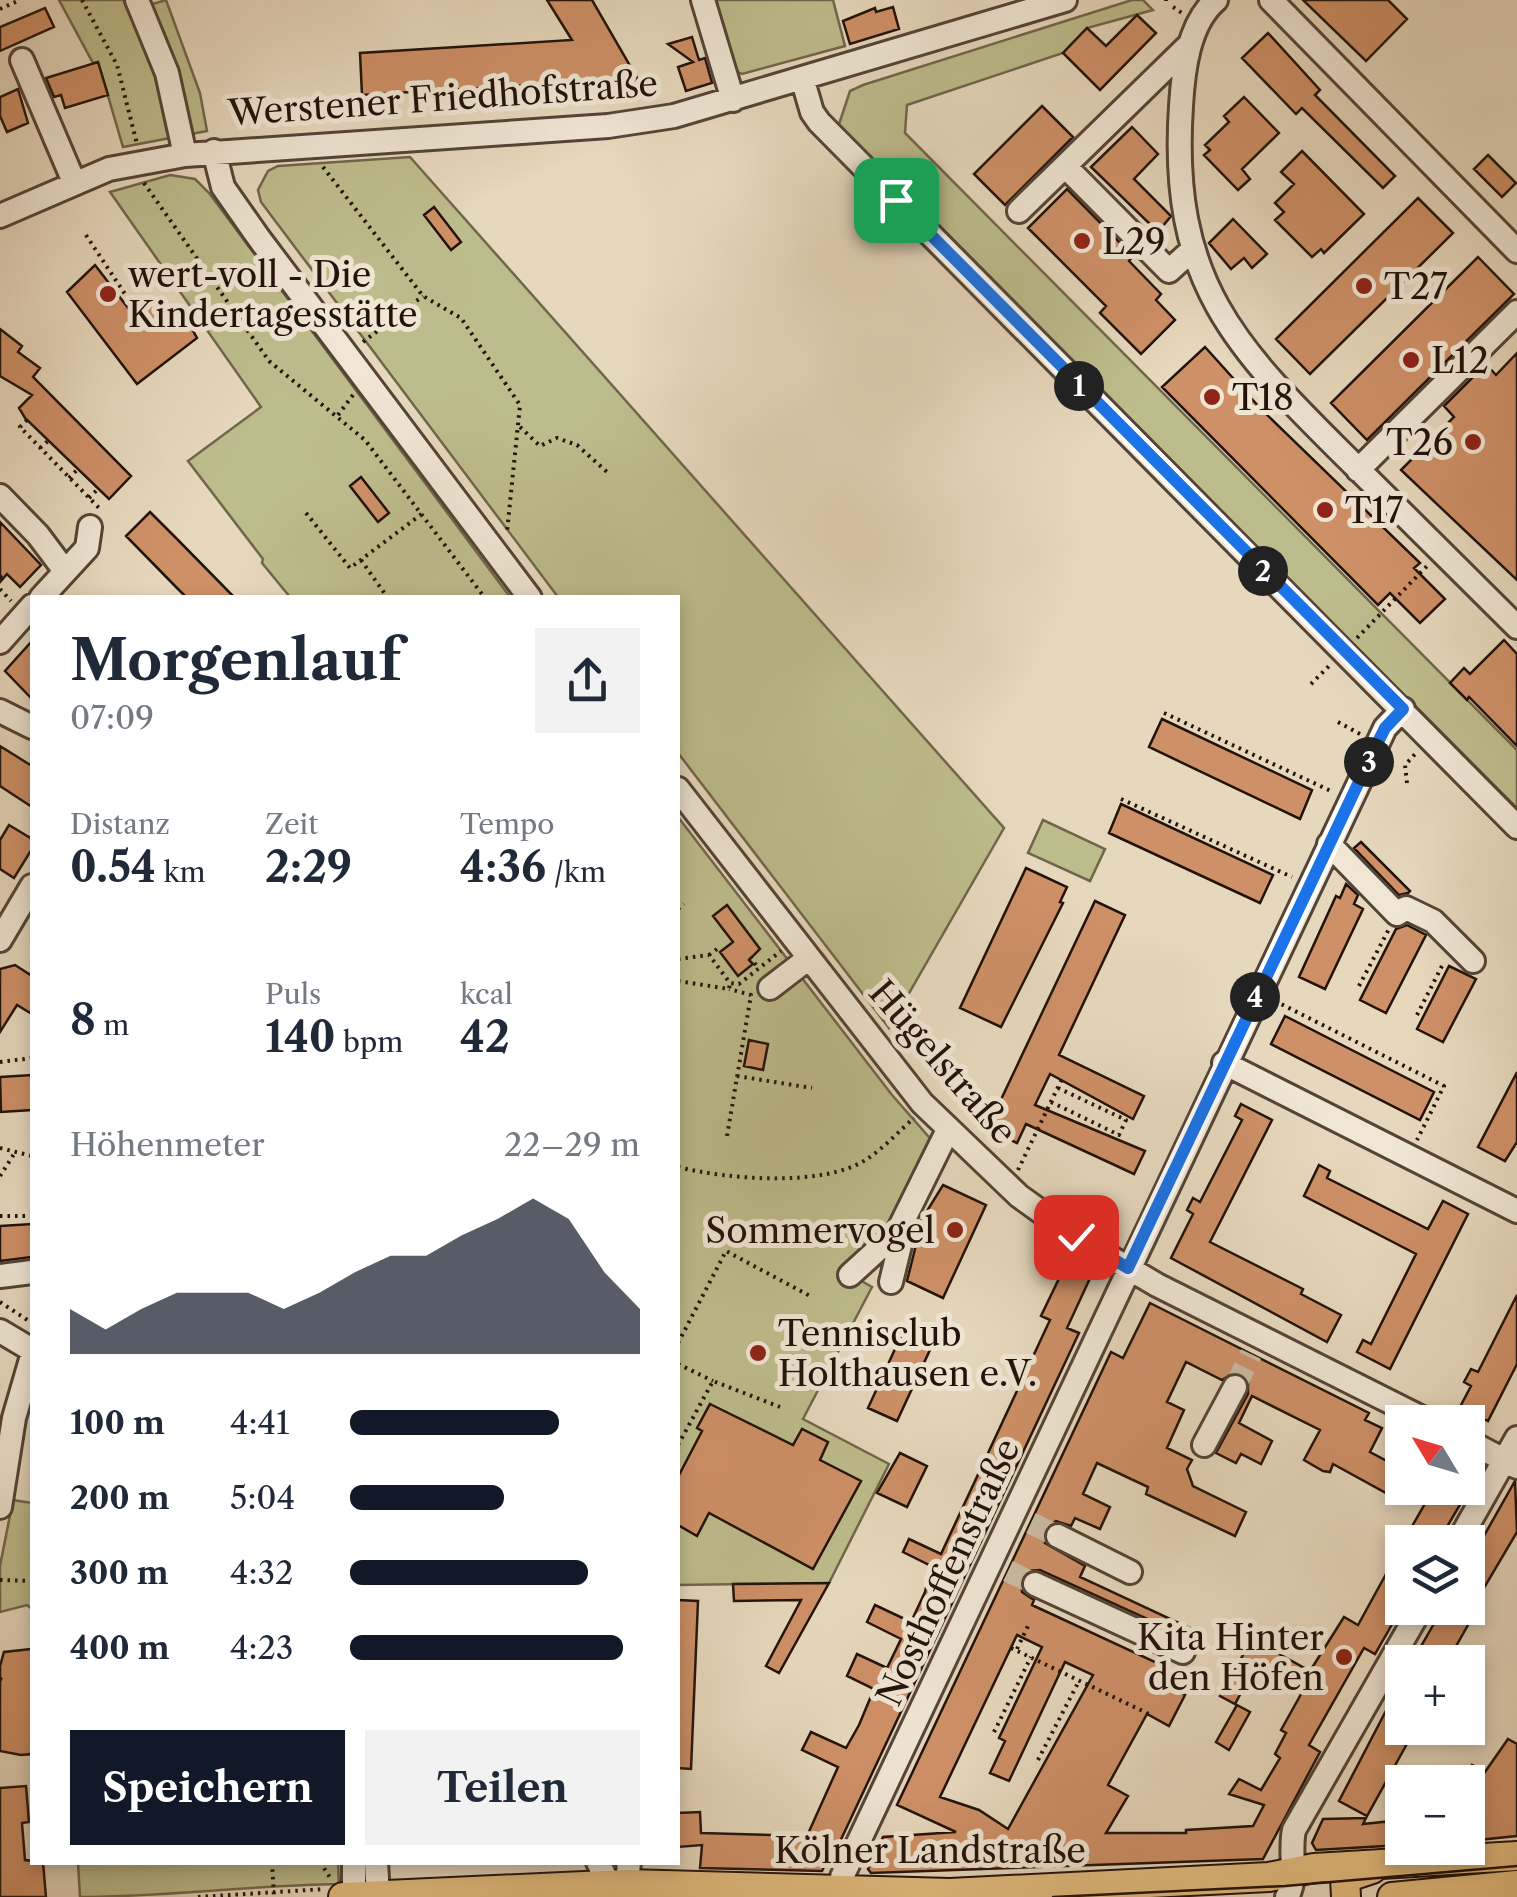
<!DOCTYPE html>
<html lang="de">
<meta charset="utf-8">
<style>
:root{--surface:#fff;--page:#f2f2f3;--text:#1f2937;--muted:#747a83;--accent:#111827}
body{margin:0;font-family:"Libre Caslon Text",serif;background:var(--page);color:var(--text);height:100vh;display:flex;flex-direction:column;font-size:38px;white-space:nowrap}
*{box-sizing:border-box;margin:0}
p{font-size:32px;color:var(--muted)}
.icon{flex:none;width:55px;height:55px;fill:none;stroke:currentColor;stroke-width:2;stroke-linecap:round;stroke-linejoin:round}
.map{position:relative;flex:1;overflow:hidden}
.panel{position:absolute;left:30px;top:595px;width:650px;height:1270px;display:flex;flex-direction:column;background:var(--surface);border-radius:0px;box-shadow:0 5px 15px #0003}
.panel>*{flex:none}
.needle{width:65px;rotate:308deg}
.buttons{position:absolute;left:1385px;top:1405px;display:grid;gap:20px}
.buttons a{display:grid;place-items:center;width:100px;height:100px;border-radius:0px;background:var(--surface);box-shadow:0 5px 15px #0003;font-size:50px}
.pin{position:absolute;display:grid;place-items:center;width:85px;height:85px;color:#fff;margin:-42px;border-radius:20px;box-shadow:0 5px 15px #0006}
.km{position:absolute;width:50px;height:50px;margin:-25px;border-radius:50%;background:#222;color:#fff;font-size:28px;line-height:50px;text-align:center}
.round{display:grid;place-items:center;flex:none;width:105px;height:105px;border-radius:0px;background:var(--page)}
.overview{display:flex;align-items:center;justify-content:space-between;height:170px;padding:0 40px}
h1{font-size:55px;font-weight:800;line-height:75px}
.stats{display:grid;grid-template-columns:repeat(3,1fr);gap:15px;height:170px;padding:10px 40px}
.stats div{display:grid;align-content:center}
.stats b{font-size:42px;font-weight:800}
.stats small{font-size:28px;font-weight:400}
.stats p{font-size:28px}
.chart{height:280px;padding:20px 40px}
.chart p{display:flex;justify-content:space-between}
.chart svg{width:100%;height:180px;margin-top:10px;fill:var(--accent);opacity:.7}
.button{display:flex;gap:20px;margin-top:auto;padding:20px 40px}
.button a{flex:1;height:115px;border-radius:0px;background:var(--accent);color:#fff;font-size:40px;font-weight:800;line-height:115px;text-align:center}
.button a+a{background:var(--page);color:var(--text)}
ul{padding:0 40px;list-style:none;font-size:32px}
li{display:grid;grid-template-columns:160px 120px 1fr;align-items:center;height:75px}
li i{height:25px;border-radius:12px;background:var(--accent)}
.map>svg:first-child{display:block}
.green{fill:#bdbc8c;stroke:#70674b;stroke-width:2.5}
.building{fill:#ce9067;stroke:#23120a;stroke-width:2.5;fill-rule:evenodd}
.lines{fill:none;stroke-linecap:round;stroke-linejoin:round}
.minor-tunnel{stroke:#c9baa2;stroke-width:22;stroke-dasharray:22 11;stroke-linecap:butt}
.minor-casing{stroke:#544437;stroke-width:28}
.major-casing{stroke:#23120a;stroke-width:32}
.path{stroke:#23120a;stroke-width:4;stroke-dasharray:2.5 5;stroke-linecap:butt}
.minor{stroke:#efe6d4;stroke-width:22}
.major{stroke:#e3bc7e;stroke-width:28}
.tram{stroke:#23120a;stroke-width:2.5}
.route-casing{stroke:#fff;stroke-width:20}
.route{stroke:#1a73e8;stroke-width:12}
.poi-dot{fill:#8f2418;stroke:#efe6d4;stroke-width:4}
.labels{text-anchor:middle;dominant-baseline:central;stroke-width:10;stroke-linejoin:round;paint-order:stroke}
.street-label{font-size:35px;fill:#23120a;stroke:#efe6d4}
.poi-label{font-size:35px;fill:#23120a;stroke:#efe6d4;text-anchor:start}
</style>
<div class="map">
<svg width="1517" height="1897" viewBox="0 0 1517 1897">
<rect width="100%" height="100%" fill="#e6d8bd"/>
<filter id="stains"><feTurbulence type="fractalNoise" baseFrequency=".002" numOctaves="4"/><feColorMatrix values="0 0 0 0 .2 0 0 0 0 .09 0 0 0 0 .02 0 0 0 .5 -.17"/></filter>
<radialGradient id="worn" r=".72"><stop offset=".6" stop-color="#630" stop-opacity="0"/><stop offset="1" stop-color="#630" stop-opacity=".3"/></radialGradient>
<!-- green -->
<path class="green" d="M59,0H144L146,6L166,0L200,93L207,131L123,147L98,62L93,63Z
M713,0H833L845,46L742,74L734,70Z
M1132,0H1143L1153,10L1087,28L1063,53L907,105L905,133L1517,750V808L846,136L839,124L850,91L863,85Z
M410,157L1004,828L889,1028L678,753V598L558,597L261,202L258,190L268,171L278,166Z
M170,175L195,179L209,193L510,597H290L262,563L263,559L188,461L261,407L110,192Z
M678,817L892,1095L935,1144L892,1231L851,1275L872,1287L803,1419L889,1464L829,1583L678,1585Z
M1043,820L1105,849L1090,881L1028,853Z
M13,1500L32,1503V1609L27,1605L0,1612V1566Z
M78,1863H338L339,1884C252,1885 167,1897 80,1897Z"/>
<!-- building -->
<path class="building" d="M547,0H592L647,95L608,97L598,81L362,95L360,53L572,40Z
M1303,0H1388L1407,19L1366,61Z
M893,7L899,29L850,44L843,21L875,8L876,12Z
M45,8L54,27L0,51V27Z
M1137,15L1156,33L1100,90L1063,53L1087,28L1106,46Z
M1268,33L1320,90L1315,95L1395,176L1383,188L1302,108L1296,114L1242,58Z
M692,37L699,60L705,58L712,83L686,91L678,67L693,62L668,44Z
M98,62L108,95L65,108L61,95L54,97L46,78Z
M18,89L28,123L7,132L0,116V97Z
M1244,97L1279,133L1242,169L1250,179L1238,190L1204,155L1210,150L1205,145L1229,122L1224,116Z
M1042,106L1073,137L1005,205L974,174Z
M1132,127L1158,154L1134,179L1171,216L1158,232L1091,167Z
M1302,151L1364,214L1324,253L1321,249L1312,257L1275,220L1284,212L1275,203L1294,184L1281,172Z
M1488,155L1516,183L1502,197L1474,169Z
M1067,189L1133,256L1129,261L1161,294L1156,300L1175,320L1141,354L1100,313L1106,306L1028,228Z
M1418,198L1453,233L1310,374L1276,339Z
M434,207L461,242L451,250L424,215Z
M1233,219L1267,254L1252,268L1244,258L1231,269L1209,243Z
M1478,257L1514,294L1367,440L1331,403Z
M95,265L135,317L159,297L171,312L179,306L197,338L137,384L67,292Z
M0,329L22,346L18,352L40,368L33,377L131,476L109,499L25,418L19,408L32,395L0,376Z
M1205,347L1260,408L1420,563L1414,568L1445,599L1420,623L1390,593L1378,605L1162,387Z
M1517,353V580L1401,470L1454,417L1444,406L1486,364L1496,375Z
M361,477L389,513L378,522L350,486Z
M150,512L176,538L235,598H187L177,588L126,536Z
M0,522L41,565L20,587L7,574L0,582Z
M1504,640L1517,654V746L1469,697L1467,700L1450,683L1464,668L1470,674Z
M32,641V699L5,671Z
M1162,719L1312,790L1300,819L1149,747Z
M0,746L32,766V807L0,786Z
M1121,804L1273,875L1260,903L1109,833Z
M9,825L32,839V849L14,878L0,869V840Z
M1361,842L1410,891L1408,893L1399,895L1354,848Z
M1026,868L1067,887L1060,902L1063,903L1001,1027L960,1008Z
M1346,884L1358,895L1354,904L1363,909L1325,989L1299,977L1336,896L1340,898Z
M1095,901L1125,915L1059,1055L1144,1096L1133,1119L1050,1074L1035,1105L1145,1151L1134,1174L1026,1124L1017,1143L987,1129Z
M727,905L760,949L749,960L753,964L738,976L720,952L733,942L713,916Z
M1407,925L1426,935L1386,1013L1360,1000L1396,929Z
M15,965L32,976V1014L17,1005L0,1032V969Z
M1449,966L1476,979L1443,1042L1417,1029Z
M1285,1016L1434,1092L1420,1120L1271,1044Z
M749,1040L768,1044L763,1070L744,1066Z
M1517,1072V1142L1505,1161L1478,1147Z
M32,1075V1110L1,1112L0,1077Z
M1241,1104L1272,1120L1210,1242L1303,1289L1301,1294L1341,1315L1327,1342L1171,1258L1193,1214L1187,1210L1193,1198L1200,1202L1242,1120L1235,1116Z
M1319,1165L1330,1171L1327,1178L1428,1229L1443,1201L1468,1214L1390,1369L1357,1352L1363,1340L1371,1344L1416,1254L1304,1196Z
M943,1185L986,1205L943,1298L907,1281L916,1245L914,1232Z
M32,1224V1257L0,1261V1226Z
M1066,1264L1091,1276L1067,1328L1079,1333L829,1865L826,1863L822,1871L700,1868L702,1845L678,1847V1813L700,1812L701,1833L807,1836L838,1767L802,1750L811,1732L846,1748L859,1725L874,1689L847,1676L857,1654L887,1668L901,1639L867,1622L875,1605L911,1622L925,1592L931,1566L903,1552L909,1539L941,1554L1050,1320L1041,1316Z
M1517,1295V1364L1488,1421L1460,1407L1471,1386L1464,1382L1471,1369L1478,1372Z
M1150,1303L1369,1413L1365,1420L1382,1428L1370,1452L1400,1468L1386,1493L1333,1464L1330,1472L1323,1471L1304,1460L1320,1430L1252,1396L1239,1423L1272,1441L1261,1464L1241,1454L1236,1463L1216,1453L1248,1394V1380L1235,1372L1222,1380L1186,1362L1167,1402L1184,1410L1167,1448L1192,1460L1187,1469L1193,1486L1246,1512L1235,1536L1146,1494L1148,1487L1097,1463L1083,1494L1110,1507L1100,1529L1075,1518L1071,1526L1056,1521L1045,1528V1543L1085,1566L1080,1577L1194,1630L1189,1638L1040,1570L1027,1571L1021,1579L1022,1592L1034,1600L1032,1605L1168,1668L1161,1682L1185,1695L1169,1726L1147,1714L1108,1785L1128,1796L1106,1833H1186V1830L1253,1826L1264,1805L1229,1794L1239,1779L1261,1790L1280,1758L1275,1754L1286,1733L1281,1730L1305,1687L1258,1661L1235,1704L1220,1696L1252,1639L1310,1671L1344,1617L1358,1625L1402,1545V1607L1375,1654L1364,1648L1309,1745L1320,1752L1263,1859L871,1873L868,1869L883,1837L956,1832L897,1805L1111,1352L1123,1358ZM1017,1635L1042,1647L999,1738L1005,1741L990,1773L1009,1781L1065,1662L1093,1675L1008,1829L979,1810L940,1797Z
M906,1325L935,1339L897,1421L868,1408Z
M710,1404L793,1445L802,1429L828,1442L820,1460L861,1481L813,1569L709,1513L697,1536L678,1525V1477L702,1431L697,1428Z
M900,1453L927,1466L907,1507L877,1493Z
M1515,1481L1517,1532L1472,1608L1464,1623L1468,1625L1447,1662H1412L1443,1608H1468V1564Z
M1434,1488L1461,1503L1438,1542H1403Z
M829,1583L779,1673L766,1666L801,1600L734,1601L733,1584Z
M678,1600L698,1601L691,1769L678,1768Z
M32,1649V1754L21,1755L0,1751V1666L4,1652Z
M1402,1680V1728H1412L1405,1740L1408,1742L1367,1816L1339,1801Z
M1237,1705L1250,1712L1229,1750L1216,1742Z
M1508,1739L1517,1744V1836L1468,1841V1782H1462L1472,1765L1485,1772Z
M26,1786L29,1822L22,1823L25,1860L43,1862L46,1897H0V1788Z
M1366,1818L1363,1824L1402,1820V1845L1316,1850L1312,1843L1323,1819Z"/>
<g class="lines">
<!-- minor-tunnel -->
<path class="minor-tunnel" d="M1235,1387L1251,1354
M1031,1523L1058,1536
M1008,1571L1035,1584"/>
<defs>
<path id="minor" d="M137,0L167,73L185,155
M703,0L733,100
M1216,0C1188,24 1183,72 1181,106C1169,285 1237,349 1355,466C1409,520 1463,574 1517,627
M1271,0L1517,251
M22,60L74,182
M803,81L812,112L819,122L1517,827
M214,151L223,187L258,237L530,598
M1065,166L1169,271L1192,250
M1019,211L1190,44
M0,216L109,169L185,155L608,126L674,116L1065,0
M1358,470L1517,312
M0,496L38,535L65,571
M41,598L87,548L90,527
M0,642L32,606
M0,711L32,727
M678,789L922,1103L1019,1196L1076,1237L1157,1285L1430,1422
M1329,844L1397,914L1406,908L1433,921L1473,961
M0,940L32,886
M770,988L809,958
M1224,1063L1517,1211
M850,1275L898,1231L948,1130
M0,1276L32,1272
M891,1282L901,1241L898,1231
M0,1331L32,1350
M1468,1441L1517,1467
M1204,1445L1235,1387
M1402,1451V1452
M0,1507L14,1418L32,1356
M1058,1536L1130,1572
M1458,1542L1517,1438
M1035,1584L1183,1652
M354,1862V1896
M376,1862L378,1896
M598,1862L609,1885
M627,1884L629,1862
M840,1897L842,1877L1385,728L1403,709
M1287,1897C1298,1879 1289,1852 1294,1830L1421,1608"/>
<path id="major" d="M343,1897L627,1884L950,1893L1269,1877L1314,1868L1517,1856
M1346,1897L1345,1878L1372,1869
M1392,1897L1517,1885"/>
</defs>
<!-- minor casing -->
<use href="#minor" class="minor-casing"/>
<!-- major casing -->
<use href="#major" class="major-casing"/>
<!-- path -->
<path class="path" d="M82,0L117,65L137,144
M1166,0V1
M1173,7L1182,13
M0,9L20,0
M323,167L423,296L461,318L520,405L507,532
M144,183L269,361L365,440L485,598
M86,235L144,323L168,306
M363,342L423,296
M338,415L353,395
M27,420L20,427L100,509
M520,427L540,446L557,438L577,445L607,472
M40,448L48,441
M69,478L77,470
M89,498L97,490
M306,513L350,568L423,513
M361,560L385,594
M0,577L3,574
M0,589L11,601
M1357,638L1427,566
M1311,684L1329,666
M1164,713L1333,792
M1338,722L1360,734
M1407,783L1405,765L1417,752
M1121,799L1292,877
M678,909L684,904
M709,955L717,949
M750,957L759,969
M678,959L709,955L730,983L739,984L781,951
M678,981L729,989L730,983
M1359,986L1389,929
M1275,1001L1444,1086L1417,1140
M1417,1015L1444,962
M0,1062L32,1058
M737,1076L812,1088
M1051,1102L1119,1135L1126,1120L1058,1088
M727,1136L751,995L729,989
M0,1148L32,1156
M678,1167C727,1179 823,1188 867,1159C884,1148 899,1131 914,1118
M1018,1170L1062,1079
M0,1176L14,1154
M0,1216H27
M0,1302L32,1323
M678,1343L726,1251L810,1296
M678,1364L713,1381
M678,1445L713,1381L780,1407
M0,1580L32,1581
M1011,1648L1149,1714
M1017,1649L1028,1626
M0,1679L2,1680
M994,1732L1031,1657
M1038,1760L1079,1681
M272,1862L274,1897
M320,1862L331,1879
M198,1897L324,1889"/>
<!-- minor -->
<use href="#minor" class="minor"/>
<!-- major -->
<use href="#major" class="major"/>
<!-- tram -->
<path class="tram" d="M1053,1897L1285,1886L1517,1866"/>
</g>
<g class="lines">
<defs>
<path id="route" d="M896,200L1403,709L1385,728L1376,746L1128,1268L1076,1237"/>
</defs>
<!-- route casing -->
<use href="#route" class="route-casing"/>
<!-- route -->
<use href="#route" class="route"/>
</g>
<!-- markers -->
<g class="poi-dot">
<circle cx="1082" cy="241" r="10"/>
<circle cx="1364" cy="286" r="10"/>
<circle cx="108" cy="294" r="10"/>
<circle cx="1411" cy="360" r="10"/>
<circle cx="1212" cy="397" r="10"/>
<circle cx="1473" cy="442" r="10"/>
<circle cx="1325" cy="510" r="10"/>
<circle cx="955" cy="1230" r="10"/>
<circle cx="758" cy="1353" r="10"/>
<circle cx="1344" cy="1657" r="10"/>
</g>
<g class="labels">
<!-- street labels -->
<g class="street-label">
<text transform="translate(443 98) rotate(-4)">Werstener Friedhofstraße</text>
<text transform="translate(943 1062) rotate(49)">Hügelstraße</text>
<text transform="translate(948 1572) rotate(-65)">Nosthoffenstraße</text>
<text x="930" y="1850">Kölner Landstraße</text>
</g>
<!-- poi labels -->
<g class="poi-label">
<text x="1102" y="241">L29</text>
<text x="128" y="274">wert-voll - Die<tspan x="128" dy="40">Kindertagesstätte</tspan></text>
<text x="1384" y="286">T27</text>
<text x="1431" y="360">L12</text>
<text x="1232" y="397">T18</text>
<text x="1453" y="442" text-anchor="end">T26</text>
<text x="1345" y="510">T17</text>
<text x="935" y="1230" text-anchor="end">Sommervogel</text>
<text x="778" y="1333">Tennisclub<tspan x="778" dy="40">Holthausen e.V.</tspan></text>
<text x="1324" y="1637" text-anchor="end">Kita Hinter<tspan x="1324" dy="40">den Höfen</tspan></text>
</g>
</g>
<rect width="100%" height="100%" filter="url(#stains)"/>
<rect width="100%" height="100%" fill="url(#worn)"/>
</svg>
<div class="buttons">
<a><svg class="needle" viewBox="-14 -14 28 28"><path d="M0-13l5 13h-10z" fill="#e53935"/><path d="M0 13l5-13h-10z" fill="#747a83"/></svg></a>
<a><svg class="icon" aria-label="layers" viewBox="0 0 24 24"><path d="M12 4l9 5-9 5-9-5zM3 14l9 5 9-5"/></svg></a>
<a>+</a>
<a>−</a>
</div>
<div class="pin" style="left:896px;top:200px;background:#1e9e55"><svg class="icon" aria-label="arrive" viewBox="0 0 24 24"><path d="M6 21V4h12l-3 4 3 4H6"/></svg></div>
<div class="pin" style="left:1076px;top:1237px;background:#d93025"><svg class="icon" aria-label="check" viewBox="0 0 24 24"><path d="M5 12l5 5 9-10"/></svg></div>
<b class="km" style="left:1079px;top:386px">1</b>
<b class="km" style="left:1263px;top:571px">2</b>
<b class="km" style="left:1369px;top:762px">3</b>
<b class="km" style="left:1255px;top:997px">4</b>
<section class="panel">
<div class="overview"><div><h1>Morgenlauf</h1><p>07:09</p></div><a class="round"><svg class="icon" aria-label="share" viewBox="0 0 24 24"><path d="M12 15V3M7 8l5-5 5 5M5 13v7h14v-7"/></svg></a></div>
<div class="stats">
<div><p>Distanz</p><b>0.54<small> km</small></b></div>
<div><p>Zeit</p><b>2:29</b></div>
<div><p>Tempo</p><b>4:36<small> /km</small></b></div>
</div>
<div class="stats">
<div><b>8<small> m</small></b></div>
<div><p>Puls</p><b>140<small> bpm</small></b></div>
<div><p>kcal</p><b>42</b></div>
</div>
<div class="chart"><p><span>Höhenmeter</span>22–29 m</p>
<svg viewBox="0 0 160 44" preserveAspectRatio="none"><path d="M0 44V33L10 38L20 33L30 29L40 29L50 29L60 33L70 29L80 24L90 20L100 20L110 15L120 11L130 6L140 11L150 24L160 33V44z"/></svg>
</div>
<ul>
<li><b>100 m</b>4:41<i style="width:72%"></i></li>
<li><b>200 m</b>5:04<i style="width:53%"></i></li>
<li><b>300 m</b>4:32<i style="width:82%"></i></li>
<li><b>400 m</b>4:23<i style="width:94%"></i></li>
</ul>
<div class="button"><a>Speichern</a><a>Teilen</a></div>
</section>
</div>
